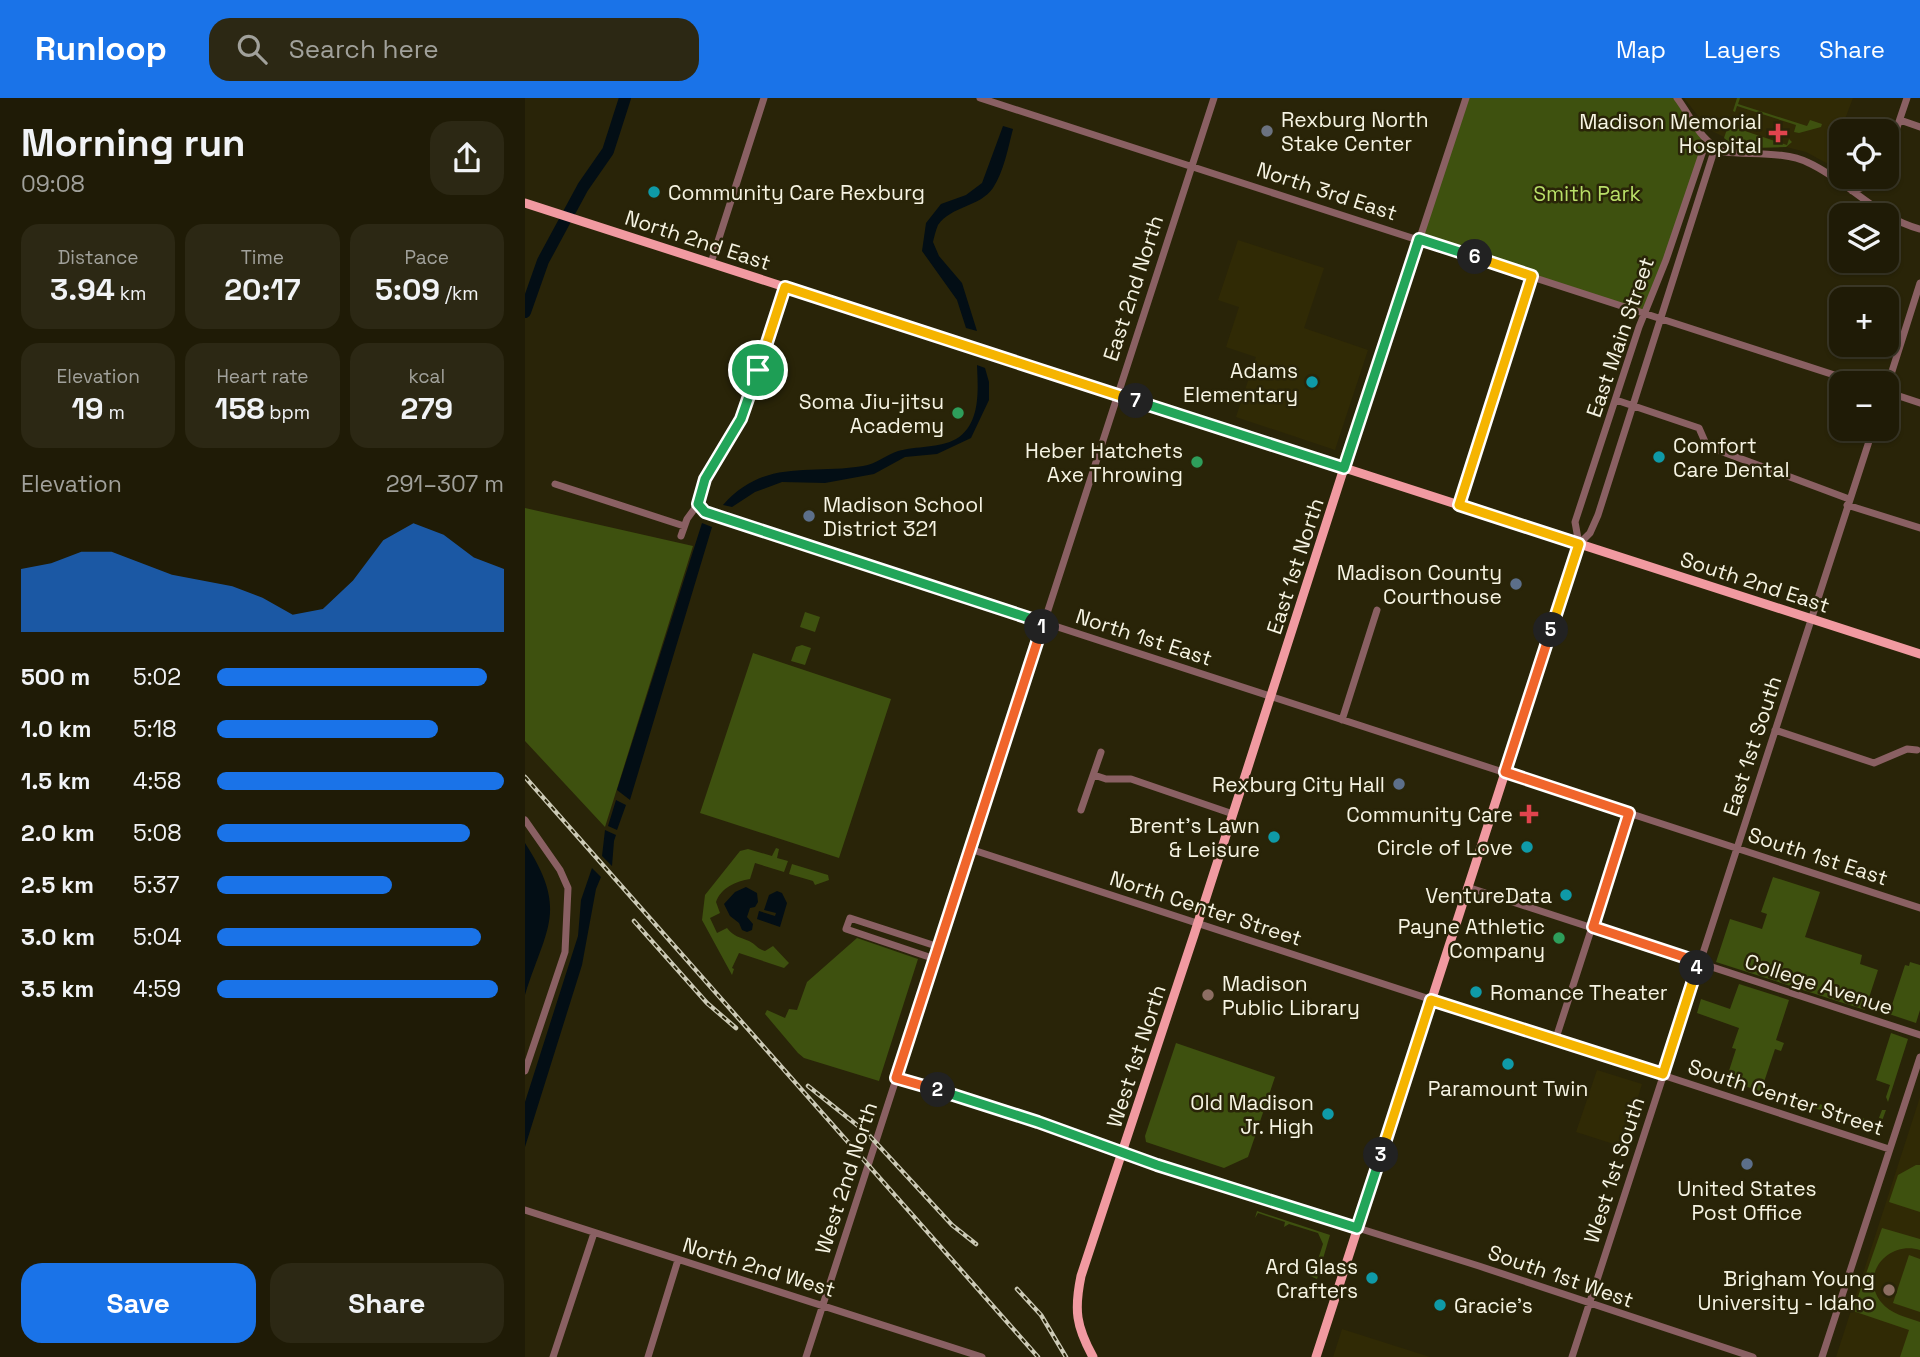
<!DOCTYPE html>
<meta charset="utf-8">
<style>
:root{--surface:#1f1b06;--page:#2c2814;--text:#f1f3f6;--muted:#a1a19b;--line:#3c3928;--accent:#1a73e8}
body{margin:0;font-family:"Space Grotesk",sans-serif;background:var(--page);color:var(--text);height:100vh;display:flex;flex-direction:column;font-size:26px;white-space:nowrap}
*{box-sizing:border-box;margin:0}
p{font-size:23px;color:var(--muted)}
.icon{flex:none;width:38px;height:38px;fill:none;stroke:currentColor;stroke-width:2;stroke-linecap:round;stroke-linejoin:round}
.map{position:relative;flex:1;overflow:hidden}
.details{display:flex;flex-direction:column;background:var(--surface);width:525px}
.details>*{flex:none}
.controls{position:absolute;left:1304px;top:21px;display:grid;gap:14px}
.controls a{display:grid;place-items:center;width:70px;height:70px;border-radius:14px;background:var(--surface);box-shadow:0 2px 5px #0004,0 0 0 2px var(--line);font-size:35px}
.pin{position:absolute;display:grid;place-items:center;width:60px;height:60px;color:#fff;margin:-30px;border:4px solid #fff;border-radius:50%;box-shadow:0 2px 7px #0007}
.km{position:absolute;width:35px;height:35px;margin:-18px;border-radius:50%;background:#222;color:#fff;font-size:19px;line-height:35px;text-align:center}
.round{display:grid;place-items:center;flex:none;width:74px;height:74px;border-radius:21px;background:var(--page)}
.summary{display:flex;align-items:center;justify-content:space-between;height:119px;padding:0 21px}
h1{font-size:38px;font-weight:700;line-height:52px}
.metrics{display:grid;grid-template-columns:repeat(3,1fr);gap:10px;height:119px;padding:7px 21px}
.metrics div{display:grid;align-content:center;border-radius:18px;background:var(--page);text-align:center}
.metrics b{font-size:30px;font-weight:700}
.metrics small{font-size:19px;font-weight:400}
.metrics p{font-size:19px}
.chart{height:196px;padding:14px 21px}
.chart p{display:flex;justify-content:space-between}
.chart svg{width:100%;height:126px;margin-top:7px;fill:var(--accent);opacity:.7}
.action{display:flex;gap:14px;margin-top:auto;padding:14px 21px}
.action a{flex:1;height:80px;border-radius:21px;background:var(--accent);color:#fff;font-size:28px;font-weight:700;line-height:80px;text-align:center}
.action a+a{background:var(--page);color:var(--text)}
ul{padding:0 21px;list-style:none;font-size:23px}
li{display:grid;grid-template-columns:112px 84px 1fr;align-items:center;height:52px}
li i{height:18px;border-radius:9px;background:var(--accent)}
header{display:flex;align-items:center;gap:42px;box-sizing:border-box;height:98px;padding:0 35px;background:var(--accent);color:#fff}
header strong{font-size:33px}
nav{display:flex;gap:38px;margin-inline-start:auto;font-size:24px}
.search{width:490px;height:63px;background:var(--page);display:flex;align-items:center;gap:18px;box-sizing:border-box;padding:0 24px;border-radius:21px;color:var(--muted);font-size:26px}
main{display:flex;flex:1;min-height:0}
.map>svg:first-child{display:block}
.built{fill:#302a05}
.green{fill:#3e510f}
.water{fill:#030e15}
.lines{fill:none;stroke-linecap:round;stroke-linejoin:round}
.river{stroke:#030e15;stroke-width:12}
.minor{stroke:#8a6063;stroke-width:7}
.major{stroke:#f19aa1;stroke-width:9}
.rail-casing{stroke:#cccab6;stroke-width:4.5}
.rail{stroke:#292408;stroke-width:2;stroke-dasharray:5;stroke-linecap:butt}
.split-1-casing{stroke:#fff;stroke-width:14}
.split-2-casing{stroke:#fff;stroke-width:14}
.split-3-casing{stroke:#fff;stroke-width:14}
.split-4-casing{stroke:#fff;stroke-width:14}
.split-5-casing{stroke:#fff;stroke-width:14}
.split-6-casing{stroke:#fff;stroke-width:14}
.split-7-casing{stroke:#fff;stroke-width:14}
.split-8-casing{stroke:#fff;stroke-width:14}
.split-1{stroke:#22a559;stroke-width:9}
.split-2{stroke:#f0652b;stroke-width:9}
.split-3{stroke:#22a559;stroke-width:9}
.split-4{stroke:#f5b400;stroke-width:9}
.split-5{stroke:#f0652b;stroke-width:9}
.split-6{stroke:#f5b400;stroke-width:9}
.split-7{stroke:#22a559;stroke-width:9}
.split-8{stroke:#f5b400;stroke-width:9}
.worship-dot{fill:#6b7280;stroke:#292408;stroke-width:2.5}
.health-dot{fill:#e0444e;stroke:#292408;stroke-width:2.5}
.culture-dot{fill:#0f9aa8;stroke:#292408;stroke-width:2.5}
.leisure-dot{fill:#2e9e5b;stroke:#292408;stroke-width:2.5}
.service-dot{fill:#5c6f8a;stroke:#292408;stroke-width:2.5}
.education-dot{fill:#8d6e63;stroke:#292408;stroke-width:2.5}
.labels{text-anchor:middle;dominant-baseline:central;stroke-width:5;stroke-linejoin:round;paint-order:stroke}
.poi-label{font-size:21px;fill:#f6f4e3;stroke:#292408;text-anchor:end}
.street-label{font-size:21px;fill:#f6f4e3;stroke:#292408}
.park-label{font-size:21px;fill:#b9df68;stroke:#292408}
</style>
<header>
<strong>Runloop</strong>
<div class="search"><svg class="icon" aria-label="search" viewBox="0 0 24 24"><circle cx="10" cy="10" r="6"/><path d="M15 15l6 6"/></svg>Search here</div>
<nav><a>Map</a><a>Layers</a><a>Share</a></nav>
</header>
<main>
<section class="details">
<div class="summary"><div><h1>Morning run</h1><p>09:08</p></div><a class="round"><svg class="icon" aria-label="share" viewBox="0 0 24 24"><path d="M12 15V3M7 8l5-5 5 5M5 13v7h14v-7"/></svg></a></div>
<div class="metrics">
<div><p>Distance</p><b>3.94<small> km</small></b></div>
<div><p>Time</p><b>20:17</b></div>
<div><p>Pace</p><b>5:09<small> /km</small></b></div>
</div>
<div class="metrics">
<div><p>Elevation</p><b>19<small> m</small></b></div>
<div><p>Heart rate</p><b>158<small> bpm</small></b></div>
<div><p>kcal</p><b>279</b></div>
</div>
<div class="chart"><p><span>Elevation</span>291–307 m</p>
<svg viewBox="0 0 160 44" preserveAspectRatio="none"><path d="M0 44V22L10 20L20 16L30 16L40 20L50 24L60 26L70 28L80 32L90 38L100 36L110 26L120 12L130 6L140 10L150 18L160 22V44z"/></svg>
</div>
<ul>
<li><b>500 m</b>5:02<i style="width:94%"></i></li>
<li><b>1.0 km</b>5:18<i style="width:77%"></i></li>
<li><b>1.5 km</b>4:58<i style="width:100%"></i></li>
<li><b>2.0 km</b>5:08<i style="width:88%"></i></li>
<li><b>2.5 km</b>5:37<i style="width:61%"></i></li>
<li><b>3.0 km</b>5:04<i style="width:92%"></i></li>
<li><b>3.5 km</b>4:59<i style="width:98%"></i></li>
</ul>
<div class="action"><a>Save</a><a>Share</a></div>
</section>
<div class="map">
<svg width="1395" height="1259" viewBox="0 0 1395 1259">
<rect width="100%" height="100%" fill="#292408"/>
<!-- built -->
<path class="built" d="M1159,0H1328L1303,66L1281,54L1261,49L1227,50L1208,48L1201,40L1183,31Z
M713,142L799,170L779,230L843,252L810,352L711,319L731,259L701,249L714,209L693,202Z
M1072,972L1117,986L1098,1049L1051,1034Z
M1395,999V1259H1311L1354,1126Z
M817,1231L905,1259H808Z"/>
<!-- green -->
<path class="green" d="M941,0H1152L1172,29L1179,46L1121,215L894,141Z
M1212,0H1215L1213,6L1282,28L1285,22L1297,26L1296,29L1274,35L1269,34L1271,27L1212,8L1210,14L1208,13Z
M1205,22H1207L1205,28L1262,47L1264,41L1267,44L1261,49L1227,50L1208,48L1199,40Z
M0,410L168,448L80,729L0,643Z
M280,514L295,519L290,534L275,529Z
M277,547L286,550L280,567L266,563L271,549Z
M228,555L366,601L314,760L175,715Z
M251,750L254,751L252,760L263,763L259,774L230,765L225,781C211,783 196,790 191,804L195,815L185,820L192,835L202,830C209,839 215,839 224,843C232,847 232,851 240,853L248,848L264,865L259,870L214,855L207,870L209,871L207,877L177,822L180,797L215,753L223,751L247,758Z
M267,766L303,777L304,782L290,787L288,783L264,776Z
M1248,779L1295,794L1280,839L1337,857L1335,866L1353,872L1340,912L1191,864L1205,821L1237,831L1242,816L1236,814Z
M332,840L393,861L354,983L279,960L273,955L240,916L242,912L260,920L264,911L272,912L282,884Z
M1385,864L1395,867V912L1391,925L1364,916L1380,867L1384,868Z
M1214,886L1264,902L1251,942L1259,945L1256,953L1250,951L1238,987L1245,992L1244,996L1201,982L1211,951L1207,950L1214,930L1172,915L1176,901L1205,911Z
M1366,935L1383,941L1363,1004L1361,999L1365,987L1351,982Z
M651,945L750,979L723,1059L699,1070L621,1044L620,1038Z
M1255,993L1352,1025L1357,1012H1361L1354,1031L1252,998V994Z
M1391,1067H1395V1114L1364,1104L1373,1077Z
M732,1113L805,1137L792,1181L783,1177H788L798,1146L793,1135L764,1126L759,1129L760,1124L733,1115L730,1120Z
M1357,1130L1395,1141V1152C1364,1142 1334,1176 1356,1204C1365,1216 1382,1219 1395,1224V1259H1375L1384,1232L1328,1213Z
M1384,1157L1395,1161V1214L1368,1205Z"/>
<!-- water -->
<path class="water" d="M478,28L488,31C483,50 479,73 468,90C455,109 426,108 413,127C411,132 409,139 408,144L414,158L437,185L452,233L441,230L432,202L397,153L401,125L416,106L441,97L457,85Z
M452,267L460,270L464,284V302L446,340L412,356L380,359L349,376L300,385L257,384L230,394L207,409L198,407C240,360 283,377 338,368C351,366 361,357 373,353C391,348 415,350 431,341C456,326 453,292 452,267Z
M177,425L187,429L105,702L92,692Z
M91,702L101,707L92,732L83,728Z
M80,732L91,737L89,743L87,768L77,758Z
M0,745C44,813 21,829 0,897Z
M67,770L76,779L71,791L57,867L0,1049V1004L53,838L56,802Z
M221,789L232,795L233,804L230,809L225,810L222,819L228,826L227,832L222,834L217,832L214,825L205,818L199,806L210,794Z
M252,793L257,795L262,805L255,829L232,821L234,813L250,818L251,815L239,812L244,797Z"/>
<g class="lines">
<!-- river -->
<path class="river" d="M0,214L18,163L58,89L83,53L100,0"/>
<!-- minor -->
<path class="minor" d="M455,0L1334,285
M1152,0C1167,20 1175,43 1199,54C1226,57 1260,53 1284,65C1323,83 1352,120 1395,131
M1375,22L1395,29
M1362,59L1382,0
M1327,93L1342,88L1351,79
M186,165L239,0
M260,189C246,232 235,277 217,318C202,351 183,367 173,406L180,414L1395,810
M1362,289L1395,185
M1362,294L1395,305
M1091,302L1174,330L1181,346L1187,350L1324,401
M819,370L941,0
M30,386L159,428
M934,407L1007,178
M1322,407L1395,430
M156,438L162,421L173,406
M1054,446L1050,424L1114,229L1141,162L1181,44
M1054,446L1065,435L1073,417L1190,50
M817,622L852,512
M1250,632L1349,665L1382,651L1392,652
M569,677L581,681H606L708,716
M556,712L576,654
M0,722L35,772L43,790L40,854L0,973
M445,751L1364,1051
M942,789L1395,937
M410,861L321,831L325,820L414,849
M1030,943L1104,715
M371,980L498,1019L632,1067L954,1168L1228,1259
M0,1112L457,1259
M28,1259L69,1135
M123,1259L153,1162
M281,1259L689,0
M1047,1259L1348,331
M1297,1259L1395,959"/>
<!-- major -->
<path class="major" d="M0,105L1395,556
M568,1259C551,1228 549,1212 556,1178L669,837L819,370
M791,1259L1054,446"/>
<defs>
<path id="rail" d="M0,679L513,1259
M109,823L182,905L211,930
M283,988L342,1035L427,1127L451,1146
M492,1191L516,1217L541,1259"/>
</defs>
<!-- rail casing -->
<use href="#rail" class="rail-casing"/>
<!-- rail -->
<use href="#rail" class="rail"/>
</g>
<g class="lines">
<defs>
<path id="split-1" d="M233,272L216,321L180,381L173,406L180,414L519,525L517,529"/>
<path id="split-2" d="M413,992L371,980L517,529"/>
<path id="split-3" d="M413,992L513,1024L632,1067L832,1130L856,1057"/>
<path id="split-4" d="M856,1057L906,902L1138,976L1172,870"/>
<path id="split-5" d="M1026,532L980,674L1104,715L1068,829L1174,864L1172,870"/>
<path id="split-6" d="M950,159L1007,178L934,407L1054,446L1026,532"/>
<path id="split-7" d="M611,303L819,370L894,141L950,159"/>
<path id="split-8" d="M233,272L260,189L611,303"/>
</defs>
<!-- split-1 casing -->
<use href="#split-1" class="split-1-casing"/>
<!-- split-2 casing -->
<use href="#split-2" class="split-2-casing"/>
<!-- split-3 casing -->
<use href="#split-3" class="split-3-casing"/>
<!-- split-4 casing -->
<use href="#split-4" class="split-4-casing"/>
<!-- split-5 casing -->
<use href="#split-5" class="split-5-casing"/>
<!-- split-6 casing -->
<use href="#split-6" class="split-6-casing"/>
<!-- split-7 casing -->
<use href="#split-7" class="split-7-casing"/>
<!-- split-8 casing -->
<use href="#split-8" class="split-8-casing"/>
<!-- split-1 -->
<use href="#split-1" class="split-1"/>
<!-- split-2 -->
<use href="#split-2" class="split-2"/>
<!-- split-3 -->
<use href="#split-3" class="split-3"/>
<!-- split-4 -->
<use href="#split-4" class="split-4"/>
<!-- split-5 -->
<use href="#split-5" class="split-5"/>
<!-- split-6 -->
<use href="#split-6" class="split-6"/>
<!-- split-7 -->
<use href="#split-7" class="split-7"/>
<!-- split-8 -->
<use href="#split-8" class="split-8"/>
</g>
<!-- markers -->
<circle class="worship-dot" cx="742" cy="33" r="7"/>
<g class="health-dot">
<path d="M1249.5 24.5h7v7h7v7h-7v7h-7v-7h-7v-7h7z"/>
<path d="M1000.5 705.5h7v7h7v7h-7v7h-7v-7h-7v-7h7z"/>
</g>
<g class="culture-dot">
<circle cx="129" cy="94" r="7"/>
<circle cx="787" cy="284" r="7"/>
<circle cx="1134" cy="359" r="7"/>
<circle cx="749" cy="739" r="7"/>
<circle cx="1002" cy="749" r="7"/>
<circle cx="1041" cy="797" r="7"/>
<circle cx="951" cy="894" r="7"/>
<circle cx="983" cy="966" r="7"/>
<circle cx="803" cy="1016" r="7"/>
<circle cx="847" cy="1180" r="7"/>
<circle cx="915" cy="1207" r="7"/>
</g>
<g class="leisure-dot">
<circle cx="433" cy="315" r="7"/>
<circle cx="672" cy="364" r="7"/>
<circle cx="1034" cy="840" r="7"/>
</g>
<g class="service-dot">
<circle cx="284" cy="418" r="7"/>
<circle cx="991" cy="486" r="7"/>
<circle cx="874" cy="686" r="7"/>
<circle cx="1222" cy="1066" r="7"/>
</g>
<g class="education-dot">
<circle cx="683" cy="897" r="7"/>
<circle cx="1364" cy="1192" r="7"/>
</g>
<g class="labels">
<!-- poi labels -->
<g class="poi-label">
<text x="756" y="21" text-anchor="start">Rexburg North<tspan x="756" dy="24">Stake Center</tspan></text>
<text x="1237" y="23">Madison Memorial<tspan x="1237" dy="24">Hospital</tspan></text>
<text x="143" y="94" text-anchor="start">Community Care Rexburg</text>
<text x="773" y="272">Adams<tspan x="773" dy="24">Elementary</tspan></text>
<text x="419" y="303">Soma Jiu-jitsu<tspan x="419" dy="24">Academy</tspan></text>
<text x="1148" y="347" text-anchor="start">Comfort<tspan x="1148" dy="24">Care Dental</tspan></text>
<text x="658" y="352">Heber Hatchets<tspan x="658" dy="24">Axe Throwing</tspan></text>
<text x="298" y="406" text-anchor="start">Madison School<tspan x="298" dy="24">District 321</tspan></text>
<text x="977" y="474">Madison County<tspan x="977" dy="24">Courthouse</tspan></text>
<text x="860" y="686">Rexburg City Hall</text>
<text x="988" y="716">Community Care</text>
<text x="735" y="727">Brent's Lawn<tspan x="735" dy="24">&amp; Leisure</tspan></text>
<text x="988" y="749">Circle of Love</text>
<text x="1027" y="797">VentureData</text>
<text x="1020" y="828">Payne Athletic<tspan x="1020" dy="24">Company</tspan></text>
<text x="697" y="885" text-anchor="start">Madison<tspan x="697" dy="24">Public Library</tspan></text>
<text x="965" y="894" text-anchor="start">Romance Theater</text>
<text x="983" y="990" text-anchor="middle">Paramount Twin</text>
<text x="789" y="1004">Old Madison<tspan x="789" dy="24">Jr. High</tspan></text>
<text x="1222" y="1090" text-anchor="middle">United States<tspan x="1222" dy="24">Post Office</tspan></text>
<text x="833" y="1168">Ard Glass<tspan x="833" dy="24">Crafters</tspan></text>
<text x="1350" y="1180">Brigham Young<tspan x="1350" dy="24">University - Idaho</tspan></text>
<text x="929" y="1207" text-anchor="start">Gracie's</text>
</g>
<!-- street labels -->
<g class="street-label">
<text transform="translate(802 93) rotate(18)">North 3rd East</text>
<text transform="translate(173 142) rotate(18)">North 2nd East</text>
<text transform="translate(608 190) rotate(-72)">East 2nd North</text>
<text transform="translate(1095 239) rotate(-71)">East Main Street</text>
<text transform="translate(770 468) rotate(-72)">East 1st North</text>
<text transform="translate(1230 484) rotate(18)">South 2nd East</text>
<text transform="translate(619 539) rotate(18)">North 1st East</text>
<text transform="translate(1227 648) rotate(-72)">East 1st South</text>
<text transform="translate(1293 758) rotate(18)">South 1st East</text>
<text transform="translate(681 810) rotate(18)">North Center Street</text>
<text transform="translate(1294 886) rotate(18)">College Avenue</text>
<text transform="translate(611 958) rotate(-72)">West 1st North</text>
<text transform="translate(1261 999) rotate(18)">South Center Street</text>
<text transform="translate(1089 1072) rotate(-72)">West 1st South</text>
<text transform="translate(321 1080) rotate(-72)">West 2nd North</text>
<text transform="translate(234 1169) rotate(17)">North 2nd West</text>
<text transform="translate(1036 1178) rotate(19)">South 1st West</text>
</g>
<!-- park labels -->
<g class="park-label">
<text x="1062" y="95">Smith Park</text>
</g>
</g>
</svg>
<div class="controls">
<a><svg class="icon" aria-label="locate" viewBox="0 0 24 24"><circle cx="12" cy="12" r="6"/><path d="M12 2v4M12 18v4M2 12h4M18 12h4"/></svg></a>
<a><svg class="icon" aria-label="layers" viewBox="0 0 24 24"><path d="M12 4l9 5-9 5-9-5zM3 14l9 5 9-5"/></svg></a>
<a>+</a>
<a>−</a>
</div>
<div class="pin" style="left:233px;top:272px;background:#1e9e55"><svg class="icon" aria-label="arrive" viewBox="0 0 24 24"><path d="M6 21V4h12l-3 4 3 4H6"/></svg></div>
<b class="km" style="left:517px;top:529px">1</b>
<b class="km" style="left:413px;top:992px">2</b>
<b class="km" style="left:856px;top:1057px">3</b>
<b class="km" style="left:1172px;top:870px">4</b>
<b class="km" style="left:1026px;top:532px">5</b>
<b class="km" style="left:950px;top:159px">6</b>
<b class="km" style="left:611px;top:303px">7</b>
</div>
</main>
